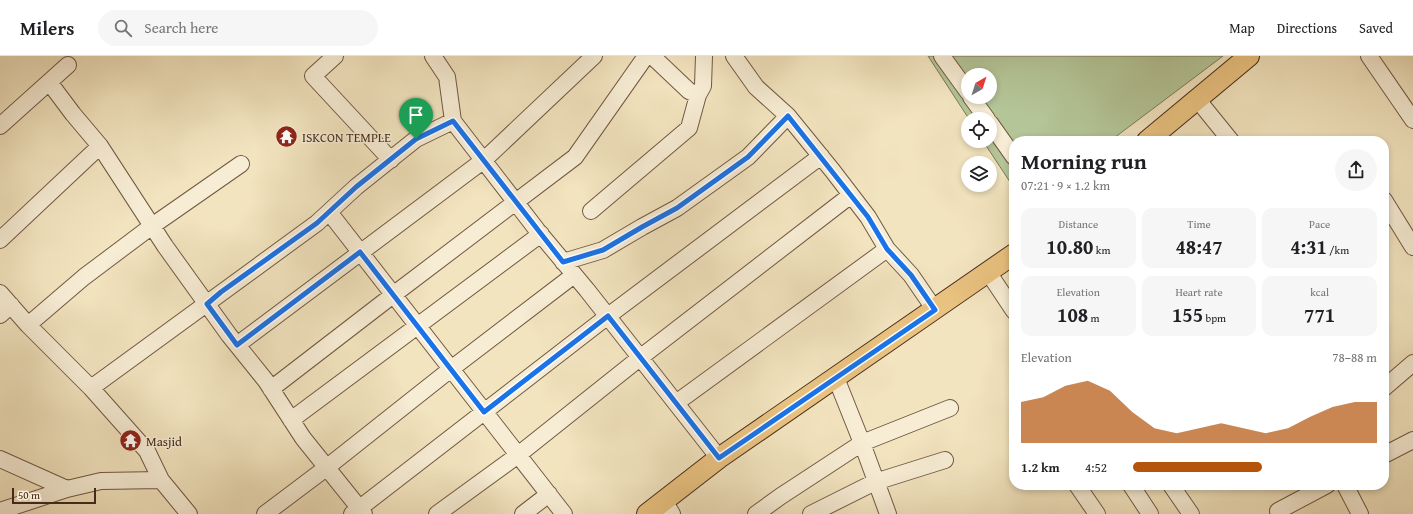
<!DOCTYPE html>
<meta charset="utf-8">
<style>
:root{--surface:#fff;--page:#f6f6f6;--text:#202124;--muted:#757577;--line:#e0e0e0;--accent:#b45309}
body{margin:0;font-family:"Gentium Book Plus",serif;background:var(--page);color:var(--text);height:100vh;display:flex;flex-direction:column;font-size:15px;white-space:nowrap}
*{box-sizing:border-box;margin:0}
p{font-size:13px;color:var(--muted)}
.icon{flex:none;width:22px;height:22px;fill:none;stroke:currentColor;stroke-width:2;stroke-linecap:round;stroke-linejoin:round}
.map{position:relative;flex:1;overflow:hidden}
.details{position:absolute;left:1009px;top:80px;width:380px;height:354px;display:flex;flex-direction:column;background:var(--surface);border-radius:16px;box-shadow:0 2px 6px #0003}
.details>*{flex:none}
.needle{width:26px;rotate:39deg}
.fabs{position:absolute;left:961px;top:12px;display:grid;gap:8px}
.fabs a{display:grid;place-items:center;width:36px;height:36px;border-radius:50%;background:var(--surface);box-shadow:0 2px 6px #0003;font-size:20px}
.scale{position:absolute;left:12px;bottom:10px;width:84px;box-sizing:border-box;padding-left:4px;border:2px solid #462a1a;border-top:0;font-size:11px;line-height:14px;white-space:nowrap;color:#462a1a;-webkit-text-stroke:3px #f7edd5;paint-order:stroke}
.pin{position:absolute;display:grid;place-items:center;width:34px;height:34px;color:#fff;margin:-41px -17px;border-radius:50% 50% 50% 0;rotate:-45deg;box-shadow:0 0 4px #0007}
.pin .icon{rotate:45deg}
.round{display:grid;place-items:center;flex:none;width:42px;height:42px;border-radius:21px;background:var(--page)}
.headline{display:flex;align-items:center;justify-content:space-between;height:68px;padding:0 12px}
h1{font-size:22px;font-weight:800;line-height:30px}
.figures{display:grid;grid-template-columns:repeat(3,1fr);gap:6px;height:68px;padding:4px 12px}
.figures div{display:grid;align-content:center;border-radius:10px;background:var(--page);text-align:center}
.figures b{font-size:20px;font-weight:800}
.figures small{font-size:11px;font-weight:400}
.figures p{font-size:11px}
.chart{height:112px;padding:8px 12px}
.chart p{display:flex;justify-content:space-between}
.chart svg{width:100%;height:72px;margin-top:4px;fill:var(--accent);opacity:.7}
ul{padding:0 12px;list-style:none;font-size:13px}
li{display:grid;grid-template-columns:64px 48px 1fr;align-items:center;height:30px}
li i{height:10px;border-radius:5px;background:var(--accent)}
header{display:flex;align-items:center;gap:24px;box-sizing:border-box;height:56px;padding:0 20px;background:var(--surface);border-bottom:1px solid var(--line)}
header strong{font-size:19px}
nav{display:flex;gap:22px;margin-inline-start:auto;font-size:14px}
.search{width:280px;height:36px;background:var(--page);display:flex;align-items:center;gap:10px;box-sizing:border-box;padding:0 14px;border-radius:22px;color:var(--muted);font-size:15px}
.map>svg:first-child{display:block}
.green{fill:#b4c597;stroke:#7d7858;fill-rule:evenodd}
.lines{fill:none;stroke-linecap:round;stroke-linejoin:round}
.minor-casing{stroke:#715843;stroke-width:18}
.major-casing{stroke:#462a1a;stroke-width:22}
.minor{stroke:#f7edd5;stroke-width:16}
.major{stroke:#e9c280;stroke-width:20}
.route-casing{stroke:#fff;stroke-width:8}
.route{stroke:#1a73e8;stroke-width:5}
.labels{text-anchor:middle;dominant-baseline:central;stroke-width:3;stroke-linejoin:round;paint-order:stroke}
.poi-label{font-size:13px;fill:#462a1a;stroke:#f7edd5;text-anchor:start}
</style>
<header>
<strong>Milers</strong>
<div class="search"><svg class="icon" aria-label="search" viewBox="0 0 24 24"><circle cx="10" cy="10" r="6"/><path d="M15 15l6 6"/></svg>Search here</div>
<nav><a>Map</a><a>Directions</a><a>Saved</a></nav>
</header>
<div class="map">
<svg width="1413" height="458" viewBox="0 0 1413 458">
<rect width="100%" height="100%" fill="#f2e4bf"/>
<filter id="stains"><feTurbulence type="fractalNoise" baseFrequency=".005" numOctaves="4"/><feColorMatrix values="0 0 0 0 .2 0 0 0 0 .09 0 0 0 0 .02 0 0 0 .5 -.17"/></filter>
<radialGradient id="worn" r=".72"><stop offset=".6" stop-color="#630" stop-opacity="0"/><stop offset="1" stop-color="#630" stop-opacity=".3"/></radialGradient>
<!-- green -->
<path class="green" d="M928,0H1223L1110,85H1014V132L983,85H990V63H969ZM968,19H990V41H968Z"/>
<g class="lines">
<defs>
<path id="minor" d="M335,0L313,20L391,104
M652,0L689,35L698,39
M942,0L968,36
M1369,0L1413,64
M49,26L73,58L100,90L165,190L229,279L266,325L303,382L364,458
M971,41L987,63
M1197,43L1231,85
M788,60L832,114L868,161L887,193L911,219L935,254
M453,65L537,174L587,234L719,402
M990,67L1014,101
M0,70L68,9
M1384,144L1413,191
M591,155L689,72L698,39L703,30L704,0
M329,156L564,458
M0,184L100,90
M563,206L603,194L642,171L677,152L748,101L788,60L756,31L734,0
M988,216L1014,255
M0,237L28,269L91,332
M0,259L11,249
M28,269L84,221L152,170L241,108
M237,289L484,104L594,0
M836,322L862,387L888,458
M1384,332L1413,307
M271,333L393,239L575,101L646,0
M676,347L887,193
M291,364L541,178
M1384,399L1413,384
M0,403L67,433L101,425L161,424L189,458
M161,424L147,395L91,332L317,167L356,131L416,83L453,65L447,21L433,0
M1077,429L1097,458
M1131,429L1150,458
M1171,429L1191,458
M1345,429L1360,458
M664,445L672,458
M0,455L67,433
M1278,455L1327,429
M265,458L326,412L451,313L574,219
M352,458L608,260L821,100
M437,458L518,399L641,301L851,139
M523,458L549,438
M756,458L781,440L862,387L950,352
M811,458L875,426L945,404"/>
<path id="major" d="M1147,85L1249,0
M647,458L719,402L1014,198"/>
</defs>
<!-- minor casing -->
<use href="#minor" class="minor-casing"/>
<!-- major casing -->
<use href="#major" class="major-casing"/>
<!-- minor -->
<use href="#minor" class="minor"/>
<!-- major -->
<use href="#major" class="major"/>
</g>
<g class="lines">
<defs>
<path id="route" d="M788,60L868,161L887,193L911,219L935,254L719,402L608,260L484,356L360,196L237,289L207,248L221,236L317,167L356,131L416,83L453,65L563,206L603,194L642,171L677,152L748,101Z"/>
</defs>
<!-- route casing -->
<use href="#route" class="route-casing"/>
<!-- route -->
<use href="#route" class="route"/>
</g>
<!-- icons -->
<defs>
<symbol id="temple-disc" viewBox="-11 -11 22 22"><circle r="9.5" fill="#8f2418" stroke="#f7edd5"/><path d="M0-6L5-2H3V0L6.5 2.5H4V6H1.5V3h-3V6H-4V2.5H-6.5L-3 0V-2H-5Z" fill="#fff"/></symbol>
</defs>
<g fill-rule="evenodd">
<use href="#temple-disc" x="274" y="68" width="25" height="25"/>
<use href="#temple-disc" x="118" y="372" width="25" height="25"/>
</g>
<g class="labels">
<!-- poi labels -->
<g class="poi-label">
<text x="302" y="81">ISKCON TEMPLE</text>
<text x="146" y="385">Masjid</text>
</g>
</g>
<rect width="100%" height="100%" filter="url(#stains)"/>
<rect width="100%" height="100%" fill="url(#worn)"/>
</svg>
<div class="fabs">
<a><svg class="needle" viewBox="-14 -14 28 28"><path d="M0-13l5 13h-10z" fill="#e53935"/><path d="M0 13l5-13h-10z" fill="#757577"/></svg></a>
<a><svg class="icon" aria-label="locate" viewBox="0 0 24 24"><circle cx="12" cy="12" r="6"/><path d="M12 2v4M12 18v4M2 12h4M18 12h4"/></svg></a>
<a><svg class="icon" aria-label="layers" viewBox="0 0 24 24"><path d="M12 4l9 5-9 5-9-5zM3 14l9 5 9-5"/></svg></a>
</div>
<div class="scale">50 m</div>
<div class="pin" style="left:416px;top:83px;background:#1e9e55"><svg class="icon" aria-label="arrive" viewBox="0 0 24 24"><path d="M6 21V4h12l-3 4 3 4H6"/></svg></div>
<section class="details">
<div class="headline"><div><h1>Morning run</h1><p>07:21 · 9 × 1.2 km</p></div><a class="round"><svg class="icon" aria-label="share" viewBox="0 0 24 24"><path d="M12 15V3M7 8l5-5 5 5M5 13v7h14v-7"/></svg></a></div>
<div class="figures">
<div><p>Distance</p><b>10.80<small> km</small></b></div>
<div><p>Time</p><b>48:47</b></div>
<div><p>Pace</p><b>4:31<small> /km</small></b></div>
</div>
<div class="figures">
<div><p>Elevation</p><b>108<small> m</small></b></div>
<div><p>Heart rate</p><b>155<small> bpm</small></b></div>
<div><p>kcal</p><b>771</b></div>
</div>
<div class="chart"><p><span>Elevation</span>78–88 m</p>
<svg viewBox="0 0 160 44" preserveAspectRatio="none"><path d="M0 44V19L10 16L20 9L30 6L40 12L50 25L60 35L70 38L80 35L90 32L100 35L110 38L120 35L130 28L140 22L150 19L160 19V44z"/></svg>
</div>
<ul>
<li><b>1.2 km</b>4:52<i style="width:53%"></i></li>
</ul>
</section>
</div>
